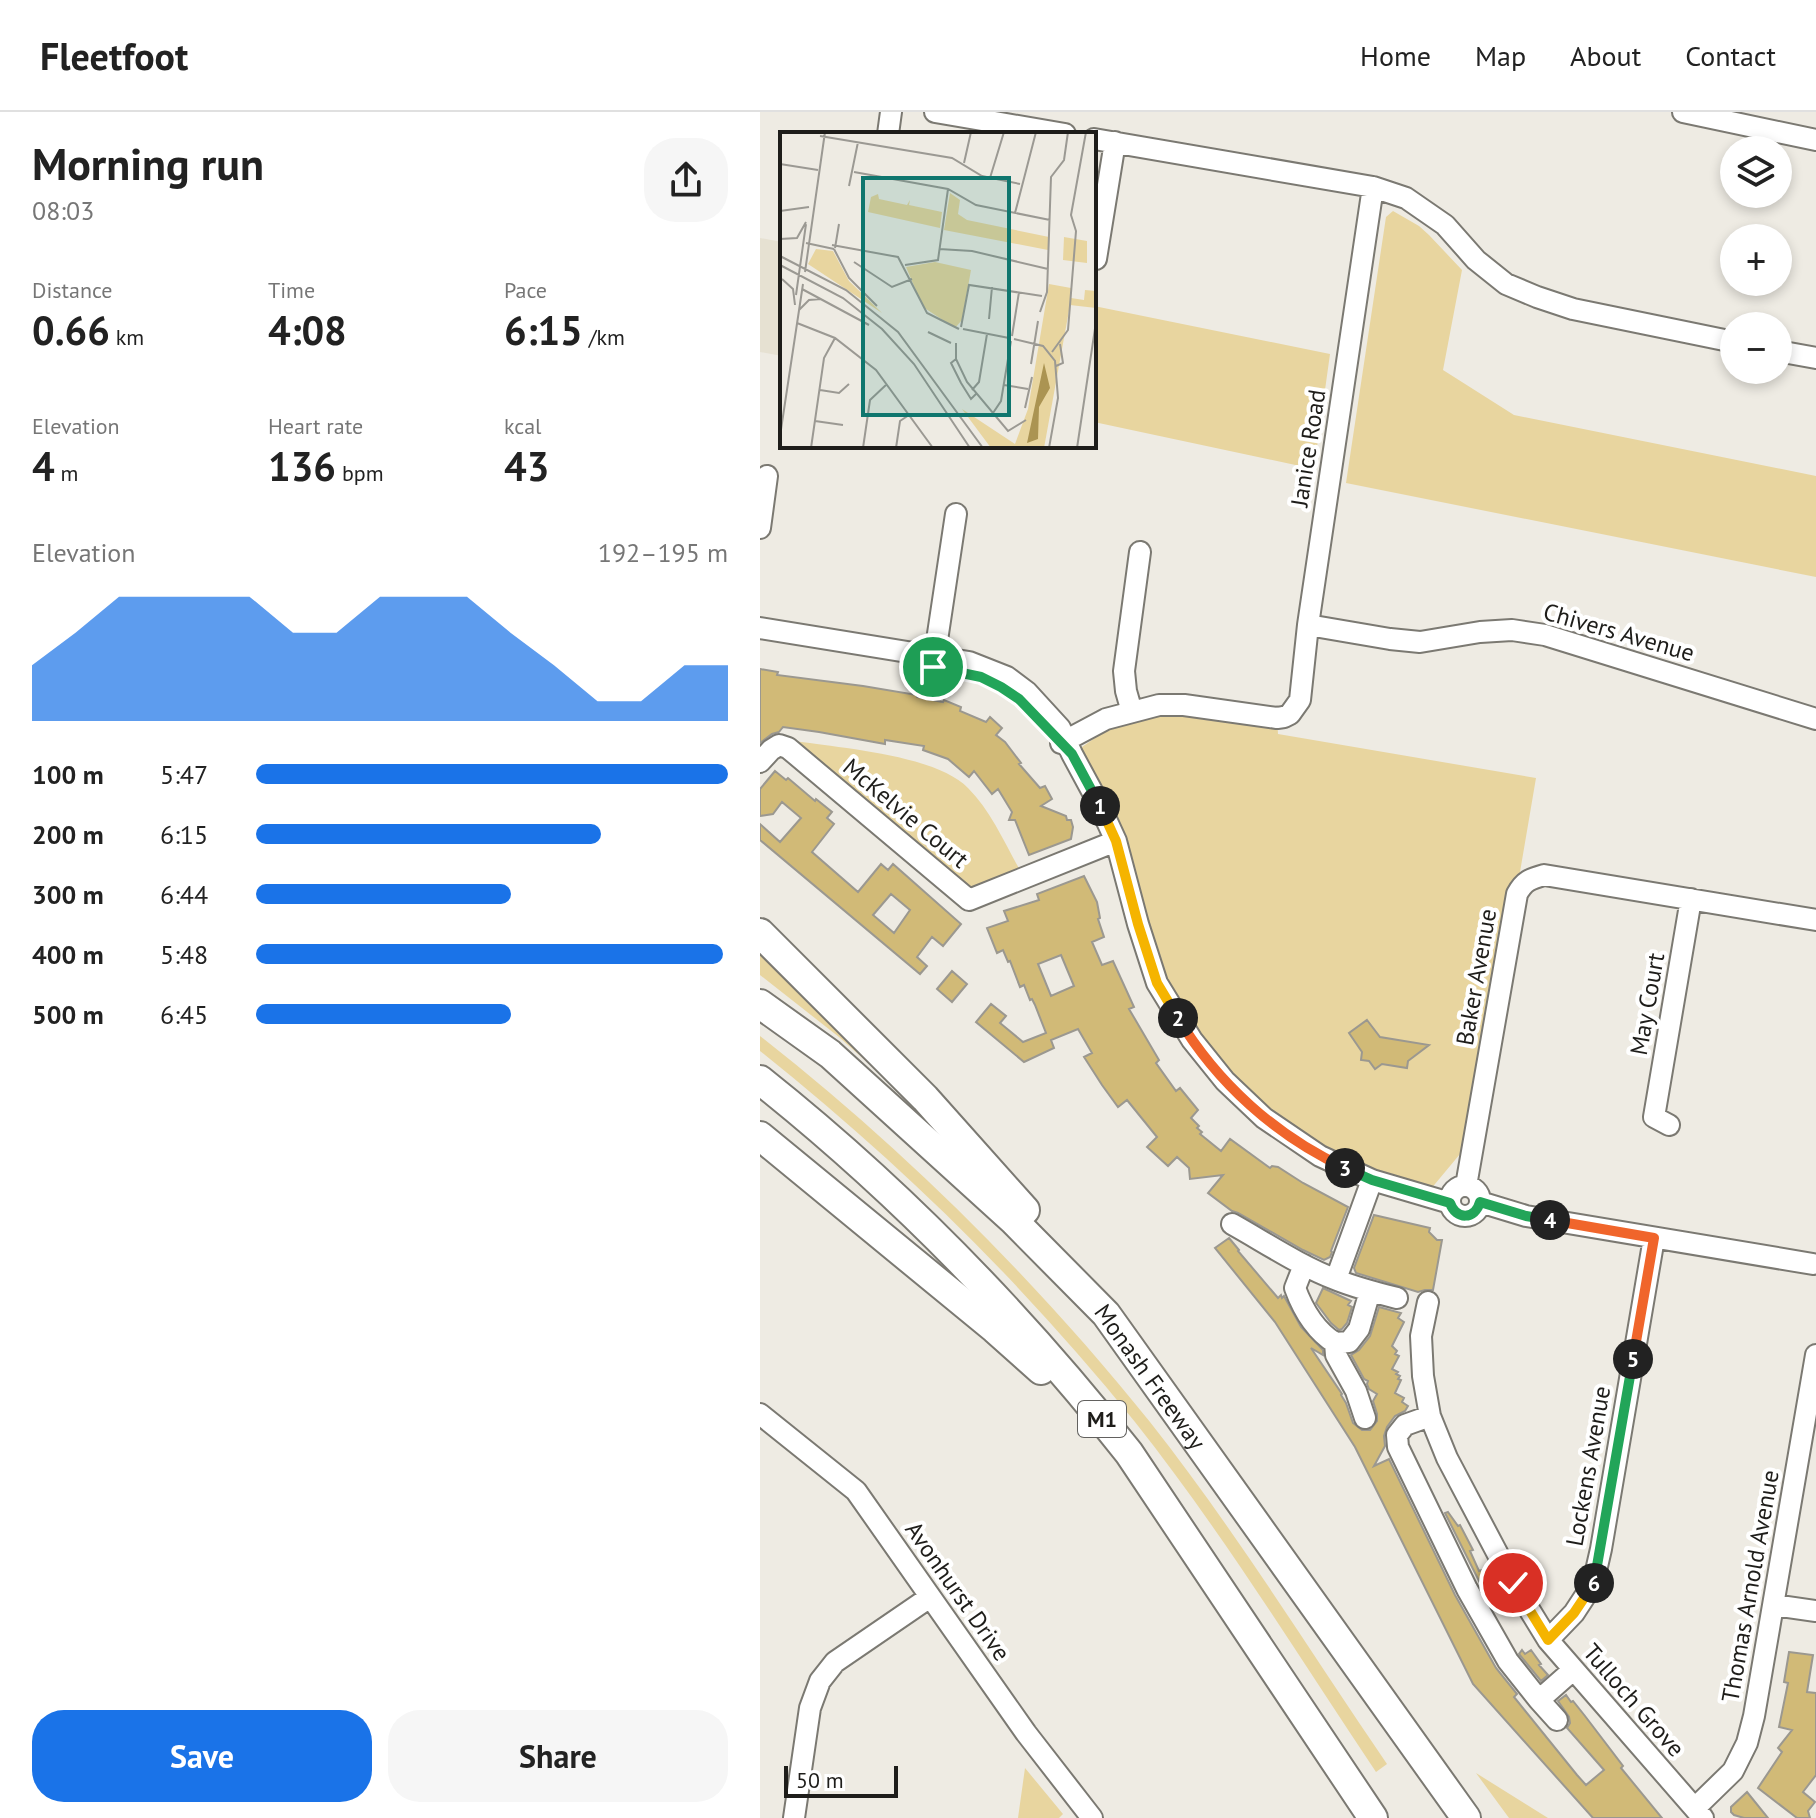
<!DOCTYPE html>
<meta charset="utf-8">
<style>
:root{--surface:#fff;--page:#f6f6f6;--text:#222;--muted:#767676;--line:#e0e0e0;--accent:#1a73e8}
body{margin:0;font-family:"PT Sans",sans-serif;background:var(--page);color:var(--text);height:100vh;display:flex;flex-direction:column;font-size:30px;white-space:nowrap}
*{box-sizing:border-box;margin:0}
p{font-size:26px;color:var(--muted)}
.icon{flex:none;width:44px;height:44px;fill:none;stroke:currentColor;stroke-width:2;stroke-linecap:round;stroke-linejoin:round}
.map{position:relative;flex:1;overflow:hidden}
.side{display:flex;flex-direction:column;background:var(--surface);width:760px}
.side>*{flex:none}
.buttons{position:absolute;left:960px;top:24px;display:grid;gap:16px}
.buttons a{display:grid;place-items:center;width:72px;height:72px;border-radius:50%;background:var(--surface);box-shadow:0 4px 12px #0003;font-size:40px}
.scale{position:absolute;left:24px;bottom:20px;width:114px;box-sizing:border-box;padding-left:8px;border:4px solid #1e1d1a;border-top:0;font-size:22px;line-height:28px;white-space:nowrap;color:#1e1d1a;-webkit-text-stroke:6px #fff;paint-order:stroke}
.pin{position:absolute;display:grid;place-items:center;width:68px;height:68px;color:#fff;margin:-34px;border:4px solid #fff;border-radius:50%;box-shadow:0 2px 8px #0007}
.km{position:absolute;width:40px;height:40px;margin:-20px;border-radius:50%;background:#222;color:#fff;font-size:22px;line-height:40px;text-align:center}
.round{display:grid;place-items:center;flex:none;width:84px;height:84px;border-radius:32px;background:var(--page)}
.headline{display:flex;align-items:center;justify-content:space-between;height:136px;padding:0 32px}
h1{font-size:44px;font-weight:800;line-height:60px}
.stats{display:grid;grid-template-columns:repeat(3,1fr);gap:12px;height:136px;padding:8px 32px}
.stats div{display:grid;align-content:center}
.stats b{font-size:40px;font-weight:800}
.stats small{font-size:22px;font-weight:400}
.stats p{font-size:22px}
.chart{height:224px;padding:16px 32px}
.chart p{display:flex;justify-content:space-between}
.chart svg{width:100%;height:144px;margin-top:8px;fill:var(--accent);opacity:.7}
.button{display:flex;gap:16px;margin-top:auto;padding:16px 32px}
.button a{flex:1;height:92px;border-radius:32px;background:var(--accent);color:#fff;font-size:32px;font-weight:800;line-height:92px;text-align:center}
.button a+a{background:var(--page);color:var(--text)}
ul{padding:0 32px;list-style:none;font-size:26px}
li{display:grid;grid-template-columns:128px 96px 1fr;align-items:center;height:60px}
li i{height:20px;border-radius:10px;background:var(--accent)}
header{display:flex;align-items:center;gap:48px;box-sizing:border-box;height:112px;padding:0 40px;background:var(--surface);border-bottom:2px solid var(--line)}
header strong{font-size:38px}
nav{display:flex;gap:44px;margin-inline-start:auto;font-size:28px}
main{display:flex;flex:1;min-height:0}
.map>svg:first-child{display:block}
.built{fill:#e6e1d2}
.green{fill:#e8d59f}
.building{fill:#d1ba77;stroke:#9b9890;stroke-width:2;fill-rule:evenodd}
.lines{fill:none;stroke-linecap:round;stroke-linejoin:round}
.minor-casing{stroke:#7b7972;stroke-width:24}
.highway-casing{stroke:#7b7972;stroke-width:32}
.minor{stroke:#fff;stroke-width:20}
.highway{stroke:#fff;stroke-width:28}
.split-1-casing{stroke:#fff;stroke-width:16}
.split-2-casing{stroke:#fff;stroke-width:16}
.split-3-casing{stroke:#fff;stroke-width:16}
.split-4-casing{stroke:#fff;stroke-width:16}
.split-5-casing{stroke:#fff;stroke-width:16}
.split-6-casing{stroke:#fff;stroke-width:16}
.split-7-casing{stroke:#fff;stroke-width:16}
.split-1{stroke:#22a559;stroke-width:10}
.split-2{stroke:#f5b400;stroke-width:10}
.split-3{stroke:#f0652b;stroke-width:10}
.split-4{stroke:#22a559;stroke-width:10}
.split-5{stroke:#f0652b;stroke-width:10}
.split-6{stroke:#22a559;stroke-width:10}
.split-7{stroke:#f5b400;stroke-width:10}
.labels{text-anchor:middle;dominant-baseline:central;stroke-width:8;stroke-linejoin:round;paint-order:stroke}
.shield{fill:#fff;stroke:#62615f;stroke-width:2}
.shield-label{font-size:22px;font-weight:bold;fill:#1e1d1a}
.street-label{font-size:24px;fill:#1e1d1a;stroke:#fff}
.inset-road{fill:none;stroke:#9b9993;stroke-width:2}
.view{fill:#0f766e;fill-opacity:0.15;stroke:#0f766e;stroke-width:4}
.inset-edge{fill:none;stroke:#1e1d1a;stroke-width:4}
</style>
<header>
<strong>Fleetfoot</strong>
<nav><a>Home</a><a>Map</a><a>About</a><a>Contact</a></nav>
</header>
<main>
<section class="side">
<div class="headline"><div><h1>Morning run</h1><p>08:03</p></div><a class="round"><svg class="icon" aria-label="share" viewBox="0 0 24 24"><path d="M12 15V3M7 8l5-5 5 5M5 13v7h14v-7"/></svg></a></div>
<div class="stats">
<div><p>Distance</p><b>0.66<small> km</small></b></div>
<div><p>Time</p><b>4:08</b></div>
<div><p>Pace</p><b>6:15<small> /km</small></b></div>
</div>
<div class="stats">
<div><p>Elevation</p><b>4<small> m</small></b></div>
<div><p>Heart rate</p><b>136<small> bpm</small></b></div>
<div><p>kcal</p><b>43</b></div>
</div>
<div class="chart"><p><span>Elevation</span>192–195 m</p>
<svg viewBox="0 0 160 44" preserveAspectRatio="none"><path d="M0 44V27L10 17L20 6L30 6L40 6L50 6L60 17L70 17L80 6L90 6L100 6L110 17L120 27L130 38L140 38L150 27L160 27V44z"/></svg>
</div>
<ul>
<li><b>100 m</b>5:47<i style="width:100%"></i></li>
<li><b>200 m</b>6:15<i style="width:73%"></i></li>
<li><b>300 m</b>6:44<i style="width:54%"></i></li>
<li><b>400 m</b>5:48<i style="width:99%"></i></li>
<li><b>500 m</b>6:45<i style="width:54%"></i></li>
</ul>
<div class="button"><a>Save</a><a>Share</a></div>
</section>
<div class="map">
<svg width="1056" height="1706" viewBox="0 0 1056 1706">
<rect width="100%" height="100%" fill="#eeebe3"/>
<!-- built -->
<path class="built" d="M0,126L22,130V244L0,240Z"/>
<!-- green -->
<path class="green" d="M633,99L659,114L669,123L702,158L683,258L754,303L1056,364V465L586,371L626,105Z
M334,194L570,242L554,357L334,310Z
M372,600L517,606L518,622L776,666L715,1024L665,1084L560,1044L432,928L378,812L312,642Z
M35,629C81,636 176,643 208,676C231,699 245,732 261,760L212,778Z
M0,836L134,974L79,925L0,863Z
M0,924C144,1037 275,1167 390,1310C476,1419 549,1538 627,1652L616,1660C537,1542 463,1421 375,1310C264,1172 138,1049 0,939Z
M265,1656L303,1702L299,1706H258Z
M716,1661L788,1706H749Z"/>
<!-- building -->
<path class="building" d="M0,557L18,560L17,563L103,574L157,583V585L183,590L184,588L201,595L200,599L226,610L230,605L242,616L236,623L245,630L261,651L259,652L280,676L285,674L292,687L281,694L306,704L307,708H311L313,715L311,727L269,743L255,708H249L252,700L238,677L232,682L214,659L209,665L188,647L163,638L164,634L125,628V632L59,620L23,615L19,620L12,622L0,631Z
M15,659L26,668L28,666L55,689L56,687L72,700L67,706L74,712L52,740L98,780L121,752L128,758L133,752L201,812L183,834L172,825L157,845L167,854L160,862L0,728V712L20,730L41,706L22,690L13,702L0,704V677ZM131,782L150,798L134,821L113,803Z
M324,764L337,790L340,806L338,807L344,825L332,830L342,853L353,849L374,895L369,897L399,948L396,951L416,979L420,976L438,998L431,1006L439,1014L437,1016L442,1020L440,1022L461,1039L470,1027L510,1056L512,1054L518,1055L543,1071L588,1095L571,1139L572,1140L570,1145L564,1148L543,1138L478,1101L472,1099L448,1081L463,1063L430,1067L429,1056L417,1045L408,1054L387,1035L397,1025L367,988L358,995L342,973L324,945L332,941L318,917L291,928L294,936L264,950L216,910L231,892L246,904L240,911L263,930L286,921L275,893L272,887L270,888L264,873L260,875L250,849L248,850L243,838L237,841L227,816L248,809L244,799L279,788L277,782ZM301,843L314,874L291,884L278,852Z
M192,859L207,872L192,890L177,877Z
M607,908L620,925L669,933L648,949L647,956L622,952L615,957L609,949L601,948L602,940L589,921Z
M614,1103L670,1116L669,1120L677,1128H682L673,1178H665L658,1180L596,1161L594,1156Z
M469,1126L479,1138L478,1139L518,1186L521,1183L522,1186L524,1184L541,1215L563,1238V1243L551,1236L582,1282L581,1283L586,1291L593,1311L602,1318H610L617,1309V1302L613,1289L617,1282L609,1277L607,1272L608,1269L604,1267L591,1243L599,1238L610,1224L619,1195L641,1201L638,1206L644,1210L632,1234L637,1239L635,1242L639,1244L632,1257L638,1260L636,1262L640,1264L638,1267L641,1268L635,1281L644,1286L642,1290L648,1294L645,1299L635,1304L627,1315L624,1324L625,1334L614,1354L629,1347L695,1483L736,1556L757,1582L754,1585L817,1663L826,1673L844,1658L807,1616L810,1611L809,1605L798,1589L806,1583L811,1590L813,1589L825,1604L863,1654L861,1656L902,1706H833L713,1572L595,1335L515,1210L455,1136Z
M563,1176L591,1189L588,1193L592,1195L587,1211L582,1217L579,1218L571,1211L556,1191Z
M688,1400L698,1414L700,1413L713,1438L710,1439L719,1459L722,1458L736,1486L729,1489L685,1401Z
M762,1538L765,1542L771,1538L781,1552L779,1553L788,1563L781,1569L759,1542Z
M1029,1540L1053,1543L1047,1580L1056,1581V1663L1043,1680L1055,1690L1048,1699L1050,1706H1037L998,1676L1022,1640L1018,1636L1032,1618L1019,1615L1028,1571L1024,1570Z
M987,1680L1008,1706H984L974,1703L971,1700V1695Z"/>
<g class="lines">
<defs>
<path id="minor" d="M175,0L305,22
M923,0L1056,28
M128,22L131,0
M334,27L613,75L646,86L685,113L716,148L746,172L777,185L813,197L974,230
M336,147L355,30
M1018,239L1056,246
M0,416L7,364
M548,513L630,527L660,530L720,520L752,518L785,523L1056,607
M0,516L209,550L247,565L267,580L300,616L312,642L339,692L356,729L378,812L397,871L432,928L465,969L504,1006L560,1044L612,1068L690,1091
M173,555L196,402
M372,600L366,579L364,559L380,440
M301,631L346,607L399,593H424L517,606L524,605L530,602L540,588L548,513L613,75
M0,650L11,638L19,633L28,636L209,788L356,729
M909,1013L894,1005L931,787
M690 1089a15 15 0 1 1 30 0a15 15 0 1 1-30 0Z
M706,1074L757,782C764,769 770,767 784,763L1056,808
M720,1090L766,1104L1053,1152
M472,1112C506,1131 540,1154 577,1168C597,1176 617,1181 637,1186
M544,1153L535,1176C543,1198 556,1219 575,1231L576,1243L596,1279L605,1306
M576,1167L612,1068
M668,1190L661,1224L663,1264L670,1304L687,1346L753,1471L788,1528L943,1706
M575,1231L589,1230L599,1217L610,1179
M0,1302L96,1379L266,1621L332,1706
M670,1304L645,1313L637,1323L638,1335L707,1477L748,1549L779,1588L813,1558
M1014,1493L1056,1499
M788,1528L814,1501L833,1472L841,1437L894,1126
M779,1588L797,1608
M935,1696L973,1659L987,1631L994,1604L1056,1243
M34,1706L50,1596L60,1569L75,1550L170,1485"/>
<g id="highway">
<path d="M0,821L165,986L265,1098"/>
<path id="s1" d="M0,892L70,942L254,1109L346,1202L706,1706"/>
<path d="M0,968C137,1077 260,1203 369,1341L613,1706"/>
<path d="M0,1024L235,1217L281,1258"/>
</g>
</defs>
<!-- minor casing -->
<use href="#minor" class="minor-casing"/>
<!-- highway casing -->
<use href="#highway" class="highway-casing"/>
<!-- minor -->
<use href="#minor" class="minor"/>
<!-- highway -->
<use href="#highway" class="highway"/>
</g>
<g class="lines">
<defs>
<path id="split-1" d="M173,555L221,565L241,575L259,587L312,642L340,694"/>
<path id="split-2" d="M340,694L356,729L378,812L397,871L418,906"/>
<path id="split-3" d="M418,906C457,971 516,1024 585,1056"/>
<path id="split-4" d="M585,1056L612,1068L690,1091C696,1108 715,1108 720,1090L766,1104L790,1108"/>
<path id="split-5" d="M790,1108L894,1126L873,1247"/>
<path id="split-6" d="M834,1471L873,1247"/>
<path id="split-7" d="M753,1471L788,1528L814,1501L834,1471"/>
</defs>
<!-- split-1 casing -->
<use href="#split-1" class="split-1-casing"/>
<!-- split-2 casing -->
<use href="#split-2" class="split-2-casing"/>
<!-- split-3 casing -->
<use href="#split-3" class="split-3-casing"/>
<!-- split-4 casing -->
<use href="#split-4" class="split-4-casing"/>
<!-- split-5 casing -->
<use href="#split-5" class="split-5-casing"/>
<!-- split-6 casing -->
<use href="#split-6" class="split-6-casing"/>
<!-- split-7 casing -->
<use href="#split-7" class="split-7-casing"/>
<!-- split-1 -->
<use href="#split-1" class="split-1"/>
<!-- split-2 -->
<use href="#split-2" class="split-2"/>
<!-- split-3 -->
<use href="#split-3" class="split-3"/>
<!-- split-4 -->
<use href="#split-4" class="split-4"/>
<!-- split-5 -->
<use href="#split-5" class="split-5"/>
<!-- split-6 -->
<use href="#split-6" class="split-6"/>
<!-- split-7 -->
<use href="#split-7" class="split-7"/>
</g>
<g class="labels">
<!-- shield labels -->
<rect class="shield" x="318" y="1289" width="48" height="36" rx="6"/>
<g class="shield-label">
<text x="342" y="1307">M1</text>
</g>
<!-- street labels -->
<g class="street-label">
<text transform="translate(548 336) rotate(-81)">Janice Road</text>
<text transform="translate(859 520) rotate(16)">Chivers Avenue</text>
<text transform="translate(146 701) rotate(40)">McKelvie Court</text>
<text transform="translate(716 865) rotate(-80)">Baker Avenue</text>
<text transform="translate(887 892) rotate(-80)">May Court</text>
<text stroke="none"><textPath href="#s1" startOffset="542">Monash Freeway</textPath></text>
<text transform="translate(828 1354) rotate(-80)">Lockens Avenue</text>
<text transform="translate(990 1474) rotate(-80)">Thomas Arnold Avenue</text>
<text transform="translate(198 1479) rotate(55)">Avonhurst Drive</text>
<text transform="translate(874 1588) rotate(49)">Tulloch Grove</text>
</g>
</g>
<!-- overview -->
<g transform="translate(20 20)">
<rect width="316" height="316" fill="#eeebe3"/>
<path d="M170,61L180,68L178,82L187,88L269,105L268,118L164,98ZM98,62L99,67L127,73L130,68L129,73L162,80L160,96L88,80L91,65ZM284,105L307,109V131L283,128ZM36,117L53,119L69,149L102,181L28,132ZM155,130L191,138L182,188L175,196L143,175L126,135ZM269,152L291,156V166L304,168L305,158L316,159V176L290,173L264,316H211L182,277L235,312L248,277Z" fill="#e8d59f"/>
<path d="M264,231L270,256L259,275L258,307L247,311Z" fill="#ab9452"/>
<path class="inset-road" d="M40,4L172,26L202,44L240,52M184,31L191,0M0,32L38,38M74,40L168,57L196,73L270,88M210,46L224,0M69,54L78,10M0,79L29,75M235,81L256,0M0,107L17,106L26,90M26,111L54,117M52,113L118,125L147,181L179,197M55,116L59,92M54,117L69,146L97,174M159,117L192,119L268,137M0,124L66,158L118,200L203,316M74,130L112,155L132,147M0,133L63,166L102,197L134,232L190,316M125,133L158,128L168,57M25,140L45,0M2,147L13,157L15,173M22,157L89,193M16,163L26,92M19,178L29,168L41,167M260,180L267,160L271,45L284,28L288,0M209,187L212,155M17,191L55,206L96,238L153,316M181,195L189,153L262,164M183,197L229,206M148,200L171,211M232,204L239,160M234,207L263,214L275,229L278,266L269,316M176,211V227L187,250L228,299L246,288M272,220L288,198L296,99L291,83L306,0M176,227L171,231L181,251L191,267L196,262M251,232L258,189M276,234L283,231L280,212M224,253L248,257M40,258L59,261L69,252M192,258L199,250L207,202M245,276L252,245M213,281L221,269L231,209M35,289L63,293M0,304L23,152M31,316L44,226L55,206M83,316L90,268L107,252M116,316L120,289L129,283M297,316L316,190"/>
<path class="view" d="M83,46H229V283H83Z"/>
<rect width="316" height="316" class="inset-edge"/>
</g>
</svg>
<div class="buttons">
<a><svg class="icon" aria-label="layers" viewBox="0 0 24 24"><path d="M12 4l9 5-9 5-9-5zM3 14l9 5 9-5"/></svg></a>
<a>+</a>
<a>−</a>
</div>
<div class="scale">50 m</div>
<div class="pin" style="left:173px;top:555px;background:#1e9e55"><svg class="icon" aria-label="arrive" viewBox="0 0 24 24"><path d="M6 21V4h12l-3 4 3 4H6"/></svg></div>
<div class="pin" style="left:753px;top:1471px;background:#d93025"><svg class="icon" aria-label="check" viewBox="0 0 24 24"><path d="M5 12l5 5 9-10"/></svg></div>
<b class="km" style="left:340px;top:694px">1</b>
<b class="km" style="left:418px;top:906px">2</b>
<b class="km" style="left:585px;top:1056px">3</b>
<b class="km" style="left:790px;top:1108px">4</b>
<b class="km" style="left:873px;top:1247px">5</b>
<b class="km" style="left:834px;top:1471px">6</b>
</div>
</main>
